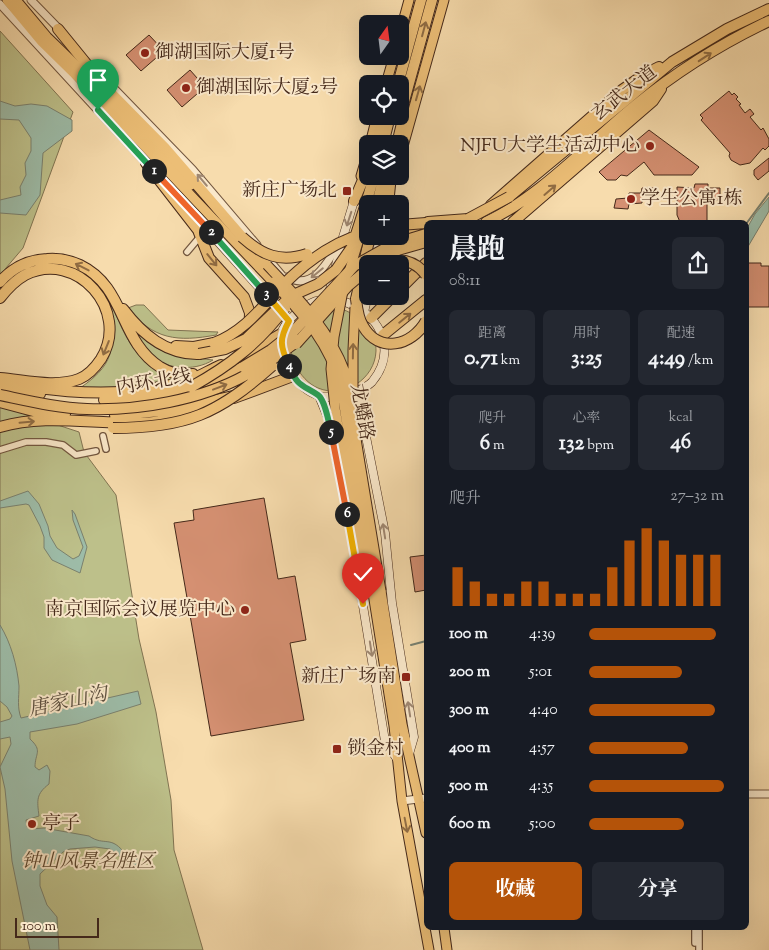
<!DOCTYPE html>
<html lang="zh">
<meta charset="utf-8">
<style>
:root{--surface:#171b24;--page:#242831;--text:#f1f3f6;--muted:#9ea1a6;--accent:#b45309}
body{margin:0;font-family:"Sorts Mill Goudy","Noto Serif SC",serif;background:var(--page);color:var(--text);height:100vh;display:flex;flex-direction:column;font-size:19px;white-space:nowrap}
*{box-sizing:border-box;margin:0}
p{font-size:16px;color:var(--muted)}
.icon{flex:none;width:28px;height:28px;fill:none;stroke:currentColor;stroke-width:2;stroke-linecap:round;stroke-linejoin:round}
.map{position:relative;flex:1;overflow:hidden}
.drawer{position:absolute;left:424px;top:220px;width:325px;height:710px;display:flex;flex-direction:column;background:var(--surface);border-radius:8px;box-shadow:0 5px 20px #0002}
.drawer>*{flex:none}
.needle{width:32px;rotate:14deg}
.fabs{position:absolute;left:359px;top:15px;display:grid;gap:10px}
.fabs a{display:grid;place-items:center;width:50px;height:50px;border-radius:8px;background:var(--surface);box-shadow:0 5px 20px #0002;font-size:25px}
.scale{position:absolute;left:15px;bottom:12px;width:84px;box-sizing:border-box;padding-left:5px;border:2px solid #45291a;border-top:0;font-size:14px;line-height:18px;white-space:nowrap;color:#45291a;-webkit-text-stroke:4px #fae8ca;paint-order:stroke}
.pin{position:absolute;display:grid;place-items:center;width:42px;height:42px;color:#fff;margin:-51px -21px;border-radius:50% 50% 50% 0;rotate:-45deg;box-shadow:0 0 5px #0007}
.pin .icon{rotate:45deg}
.km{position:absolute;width:25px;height:25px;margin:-12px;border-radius:50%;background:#222;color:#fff;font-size:14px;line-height:25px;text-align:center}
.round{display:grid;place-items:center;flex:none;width:52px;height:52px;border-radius:8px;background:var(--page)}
.head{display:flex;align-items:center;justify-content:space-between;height:85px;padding:0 25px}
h1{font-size:28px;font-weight:700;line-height:38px}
.metrics{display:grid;grid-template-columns:repeat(3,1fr);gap:8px;height:85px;padding:5px 25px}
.metrics div{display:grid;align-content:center;border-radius:8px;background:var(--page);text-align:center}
.metrics b{font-size:21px;font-weight:700}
.metrics small{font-size:14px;font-weight:400}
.metrics p{font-size:14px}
.chart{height:140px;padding:10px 25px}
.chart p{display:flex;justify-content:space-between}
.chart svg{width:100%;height:90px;margin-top:5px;stroke:var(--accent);stroke-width:6}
.action{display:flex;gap:10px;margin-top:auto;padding:10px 25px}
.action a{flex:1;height:58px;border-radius:8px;background:var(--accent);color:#fff;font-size:20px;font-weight:700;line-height:58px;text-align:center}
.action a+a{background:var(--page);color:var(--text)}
ul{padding:0 25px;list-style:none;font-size:16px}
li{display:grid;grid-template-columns:80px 60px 1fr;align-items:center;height:38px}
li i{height:12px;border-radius:6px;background:var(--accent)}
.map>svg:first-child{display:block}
.green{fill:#bdc08a;stroke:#817452}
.water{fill:#9dbca8;stroke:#7a816f}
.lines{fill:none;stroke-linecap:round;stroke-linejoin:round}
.stream{stroke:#7a816f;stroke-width:2}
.building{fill:#d59072;stroke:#45291a}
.minor-casing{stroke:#72563f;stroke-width:8}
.tertiary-casing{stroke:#72563f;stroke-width:9}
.secondary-casing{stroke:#45291a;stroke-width:9}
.primary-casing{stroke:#45291a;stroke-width:11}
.trunk-casing{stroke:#45291a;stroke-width:12}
.minor{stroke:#fae8ca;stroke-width:5.5}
.tertiary{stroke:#fae8ca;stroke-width:7}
.secondary{stroke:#fae8ca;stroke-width:8}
.primary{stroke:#ecbe76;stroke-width:9}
.trunk{stroke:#ecbe76;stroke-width:10}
.primary-bridge-casing{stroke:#45291a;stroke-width:11;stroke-linecap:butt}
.trunk-bridge-casing{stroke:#45291a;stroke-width:12;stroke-linecap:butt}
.primary-bridge{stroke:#ecbe76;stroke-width:9}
.trunk-bridge{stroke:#ecbe76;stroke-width:10}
.oneway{stroke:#906c43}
.oneway2{stroke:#a08872}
.split-1-casing{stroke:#fff;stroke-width:10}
.split-2-casing{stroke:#fff;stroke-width:10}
.split-3-casing{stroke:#fff;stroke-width:10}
.split-4-casing{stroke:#fff;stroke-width:10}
.split-5-casing{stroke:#fff;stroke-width:10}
.split-6-casing{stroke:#fff;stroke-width:10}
.split-7-casing{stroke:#fff;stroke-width:10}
.split-1{stroke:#22a559;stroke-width:6}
.split-2{stroke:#f0652b;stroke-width:6}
.split-3{stroke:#22a559;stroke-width:6}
.split-4{stroke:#f5b400;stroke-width:6}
.split-5{stroke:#22a559;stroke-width:6}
.split-6{stroke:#f0652b;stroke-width:6}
.split-7{stroke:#f5b400;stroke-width:6}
.poi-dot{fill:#8f2418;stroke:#fae8ca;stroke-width:2}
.labels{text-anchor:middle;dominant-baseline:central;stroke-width:4;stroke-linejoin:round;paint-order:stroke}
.poi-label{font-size:19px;fill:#45291a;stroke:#fae8ca;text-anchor:start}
.street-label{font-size:19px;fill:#45291a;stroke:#fae8ca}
.park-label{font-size:19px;font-style:italic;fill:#5d4730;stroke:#fae8ca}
.water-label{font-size:20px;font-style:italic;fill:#5b4e3e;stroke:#fae8ca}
</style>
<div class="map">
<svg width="769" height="950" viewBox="0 0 769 950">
<rect width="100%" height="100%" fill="#f7dcad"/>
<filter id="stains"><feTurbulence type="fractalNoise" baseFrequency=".004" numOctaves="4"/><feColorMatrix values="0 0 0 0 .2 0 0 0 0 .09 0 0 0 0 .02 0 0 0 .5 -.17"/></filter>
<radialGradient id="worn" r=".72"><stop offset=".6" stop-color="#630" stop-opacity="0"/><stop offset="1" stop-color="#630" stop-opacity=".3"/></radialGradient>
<!-- green -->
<path class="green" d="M0,31L73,112L23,248L0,275Z
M107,300C113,307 116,315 120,324C133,353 145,364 173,376V379L123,388H80C120,361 114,342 105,301Z
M136,305H144L168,330L218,332L216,335C178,342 153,340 128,308Z
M328,308C343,308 351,311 361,322C365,325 369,329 372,333C375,337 376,345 376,351C375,379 344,399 318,388C300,381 281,349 297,331C304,322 318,315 328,308Z
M136,332C163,358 179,356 213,360C194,372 163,370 148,352C143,347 140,338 136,332Z
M0,406L79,432L84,452L116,495L139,639L156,712L171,800L174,850L203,950H0Z"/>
<!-- water -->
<path class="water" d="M0,101L15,106L31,104L47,106L72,120V131L43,153L40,195L26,215L0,213V200L21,195L20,187L26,175L25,163L31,151V138L19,120L0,119Z
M769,197V211L746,250V230L755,214Z
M28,491L39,504L48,526L50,536L57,548L73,559L79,556L83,547L73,520L72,510L75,514L87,547L80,573L52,560L44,548V537L40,526L29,505L26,504L0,508V501Z
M0,625C11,643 17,665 19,686C19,698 17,707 21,718L138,691L141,704L77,724L30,732V739C43,751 35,753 35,767L39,770L47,765L50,771L49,784C36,794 37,800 39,816L26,820L27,827L31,829L44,828L89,836C105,847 111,834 126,855L136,857L143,863L141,869L129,864L110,849L95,847L70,849L63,852L40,874V886L47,905L57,917L59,950H30L12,861L5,789L0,767L11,744L10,737L0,739V722L10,719L12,716L7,707L0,701Z"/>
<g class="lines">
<!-- stream -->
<path class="stream" d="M746,224L769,193
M411,645L426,641"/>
</g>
<!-- building -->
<path class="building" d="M149,35L164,51L141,71L126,55Z
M190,70L205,87L182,107L167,90Z
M729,91L732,95L734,93L738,97L736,99L741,104L739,105L745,113L750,109L754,114L750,117L761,130L763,128L769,139V146L765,150L763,148L750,163L740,165L731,160L729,156L730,153L701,120L703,118L700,115Z
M649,130L699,167L692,175H654L644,162L627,176L621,175L616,180H607L599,172Z
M769,158V171L758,180L754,175V170Z
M695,184H708V188H720V200H707V222H680L677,215V187L694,188Z
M642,188H655L656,198H642V203L629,204L628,209L614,208L616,199L628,198L629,193H641Z
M746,263H761V266H769V307H746Z
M264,498L278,579L295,576L306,640L290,643L304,720L211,736L174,523L194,520L193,510Z
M426,555V590L415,592L410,557Z"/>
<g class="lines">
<defs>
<path id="minor" d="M187,252L198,239
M103,436L106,449
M0,450L26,442H46L63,445L76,455L96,451
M695,928V943
M699,950V928"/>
<path id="tertiary" d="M31,0L61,31
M0,4L148,165
M100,74L193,170L257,245
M174,193L289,321
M263,253L285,279
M287,277C312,291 327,264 338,245
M746,794H769
M402,801L426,798"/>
<path id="secondary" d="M376,254L381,236
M329,293L343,237L354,201
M316,301C326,301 341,299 350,304C383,318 396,353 372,382C366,388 359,390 352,393C320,405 298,391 286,360C283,352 279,343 281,334C285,320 303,306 316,301Z
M364,312L368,295
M357,391L385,533L392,603L414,737L409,754
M319,396L328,418L350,526L385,741L397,759"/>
<path id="primary" d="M7,0L42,42L94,93L273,282
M16,0L47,37L81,70L191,185
M400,33L409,0
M386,84L394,56
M370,144L377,116
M400,157L444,0
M361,176L368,152
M250,247L267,265
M381,591L402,724L426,833
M373,593L394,726L402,801L429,950
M444,928L447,950"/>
<path id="trunk" d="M58,29L106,88L165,148L242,237
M398,84L421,0
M400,116L432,0
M375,144L383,116
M383,144L389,120
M397,144L405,111
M146,163L198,230L209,258L244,297L250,313L249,342
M368,197L374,176
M509,197L672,62L727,29L769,9
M354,201L368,168
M377,204L384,176
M388,204L391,176
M491,205L622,90L645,74L659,67
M428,222L468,219
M486,222C539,198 590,142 636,105C676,72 723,43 769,21
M513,222L653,101L661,89
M400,228L425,234
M0,282C12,268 28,260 47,259C58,258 69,260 80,265C126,287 119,341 160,367C170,373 182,376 193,374
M400,289L426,263
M0,298C7,289 14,281 25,275C77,249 131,311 101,359C95,368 89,375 79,379C55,388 25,380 0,378
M356,299L370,236
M123,309C142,334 166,355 199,354
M371,318L393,296
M383,335L426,300
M176,346L194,347L214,343
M243,356L281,334
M0,385L40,394
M33,387C84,395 136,396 186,381C198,378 209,370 221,365
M234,398L293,376
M104,400C153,400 198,386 243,367
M0,402L37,412L65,414
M115,415L172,410L233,396
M0,427C50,412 103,427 154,422C174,420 194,411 213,405"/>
</defs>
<!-- minor casing -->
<use href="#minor" class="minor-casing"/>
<!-- tertiary casing -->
<use href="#tertiary" class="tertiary-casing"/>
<!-- secondary casing -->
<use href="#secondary" class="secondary-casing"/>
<!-- primary casing -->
<use href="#primary" class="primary-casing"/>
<!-- trunk casing -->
<use href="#trunk" class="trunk-casing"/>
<!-- minor -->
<use href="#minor" class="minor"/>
<!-- tertiary -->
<use href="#tertiary" class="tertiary"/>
<!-- secondary -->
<use href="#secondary" class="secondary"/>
<!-- primary -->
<use href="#primary" class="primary"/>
<!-- trunk -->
<use href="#trunk" class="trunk"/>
<defs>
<path id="primary-bridge" d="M267,265C298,298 329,329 345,372L381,591
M349,272L359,239
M273,282C304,316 328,341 341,386L373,593
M343,291L334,337L331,369L335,408L366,593
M353,392V350L355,307"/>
<path id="trunk-bridge" d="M468,219L509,197
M400,225L426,223
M242,237C262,255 280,263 307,254
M380,263C398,257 415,260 426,275
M375,264L398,250L426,242
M356,299C357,308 358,318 363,326C379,354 412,346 426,321
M214,343C245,331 262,307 284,284C308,260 335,241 368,232
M296,344L348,286L368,269
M199,354L225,349L246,339L291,296L318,284L336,270L352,247L368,197
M243,367L271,350L291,334L354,266L393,244L426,234
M191,387C229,366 259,343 285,308
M0,395C29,401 58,408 87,409C138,411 201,400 246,375C266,365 283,352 300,339
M113,428C186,428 218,414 272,366"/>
</defs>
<!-- primary-bridge casing -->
<use href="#primary-bridge" class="primary-bridge-casing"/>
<!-- trunk-bridge casing -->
<use href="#trunk-bridge" class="trunk-bridge-casing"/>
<!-- primary-bridge -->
<use href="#primary-bridge" class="primary-bridge"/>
<!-- trunk-bridge -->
<use href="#trunk-bridge" class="trunk-bridge"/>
</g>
<!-- one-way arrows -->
<defs><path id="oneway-shaft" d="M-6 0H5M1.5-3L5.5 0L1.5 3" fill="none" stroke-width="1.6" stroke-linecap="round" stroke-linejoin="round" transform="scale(1.25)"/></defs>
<g class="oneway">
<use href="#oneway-shaft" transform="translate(424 29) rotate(-75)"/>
<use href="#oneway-shaft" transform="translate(705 57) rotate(-33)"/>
<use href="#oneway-shaft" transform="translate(418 93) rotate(-74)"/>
<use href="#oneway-shaft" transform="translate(550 190) rotate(-41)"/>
<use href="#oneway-shaft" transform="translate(212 260) rotate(51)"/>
<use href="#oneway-shaft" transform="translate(82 267) rotate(-153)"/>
<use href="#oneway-shaft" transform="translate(405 318) rotate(-39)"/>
<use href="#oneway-shaft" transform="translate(106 348) rotate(112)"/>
<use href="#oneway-shaft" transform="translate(353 351) rotate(-89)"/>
<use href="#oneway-shaft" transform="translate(220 387) rotate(-21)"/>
<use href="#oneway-shaft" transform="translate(27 422) rotate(-5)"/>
<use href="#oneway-shaft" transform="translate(406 825) rotate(79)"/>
</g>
<g class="oneway2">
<use href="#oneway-shaft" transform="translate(202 180) rotate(-130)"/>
<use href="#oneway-shaft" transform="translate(349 219) rotate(108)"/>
<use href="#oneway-shaft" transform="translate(317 273) rotate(141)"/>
<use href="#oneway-shaft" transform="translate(384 531) rotate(-99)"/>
<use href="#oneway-shaft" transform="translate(371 649) rotate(81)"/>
<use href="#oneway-shaft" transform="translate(409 709) rotate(-99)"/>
</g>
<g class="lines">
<defs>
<path id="split-1" d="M98,110L154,171"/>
<path id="split-2" d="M154,171L211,232"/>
<path id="split-3" d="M211,232L266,294"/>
<path id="split-4" d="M266,294L289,321C279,339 280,346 289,366"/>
<path id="split-5" d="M289,366C298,387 301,384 318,395C325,400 329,423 331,432"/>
<path id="split-6" d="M331,432L347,514"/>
<path id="split-7" d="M347,514L363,604"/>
</defs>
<!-- split-1 casing -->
<use href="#split-1" class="split-1-casing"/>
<!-- split-2 casing -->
<use href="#split-2" class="split-2-casing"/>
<!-- split-3 casing -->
<use href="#split-3" class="split-3-casing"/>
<!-- split-4 casing -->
<use href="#split-4" class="split-4-casing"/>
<!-- split-5 casing -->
<use href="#split-5" class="split-5-casing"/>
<!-- split-6 casing -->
<use href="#split-6" class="split-6-casing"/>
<!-- split-7 casing -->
<use href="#split-7" class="split-7-casing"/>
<!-- split-1 -->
<use href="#split-1" class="split-1"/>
<!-- split-2 -->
<use href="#split-2" class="split-2"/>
<!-- split-3 -->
<use href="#split-3" class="split-3"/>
<!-- split-4 -->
<use href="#split-4" class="split-4"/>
<!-- split-5 -->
<use href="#split-5" class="split-5"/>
<!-- split-6 -->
<use href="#split-6" class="split-6"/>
<!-- split-7 -->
<use href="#split-7" class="split-7"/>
</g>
<!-- markers -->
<g class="poi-dot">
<circle cx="145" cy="53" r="5"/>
<circle cx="186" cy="88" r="5"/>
<circle cx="650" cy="146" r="5"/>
<rect x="342" y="186" width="10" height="10" rx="2.5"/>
<circle cx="631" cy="199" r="5"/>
<circle cx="245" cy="610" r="5"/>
<rect x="401" y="672" width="10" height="10" rx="2.5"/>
<rect x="332" y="744" width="10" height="10" rx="2.5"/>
<circle cx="32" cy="824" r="5"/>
</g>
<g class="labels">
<!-- poi labels -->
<g class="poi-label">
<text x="155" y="53">御湖国际大厦1号</text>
<text x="196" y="88">御湖国际大厦2号</text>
<text x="640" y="146" text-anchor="end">NJFU大学生活动中心</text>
<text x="337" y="191" text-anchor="end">新庄广场北</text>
<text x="641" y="199">学生公寓1栋</text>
<text x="235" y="610" text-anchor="end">南京国际会议展览中心</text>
<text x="396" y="677" text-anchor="end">新庄广场南</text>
<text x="347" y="749">锁金村</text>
<text x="42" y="824">亭子</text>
</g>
<!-- street labels -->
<g class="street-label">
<text transform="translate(625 94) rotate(-38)">玄武大道</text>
<text transform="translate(154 383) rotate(-10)">内环北线</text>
<text transform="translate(361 412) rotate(80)">龙蟠路</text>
</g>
<!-- park labels -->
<g class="park-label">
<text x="88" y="862">钟山风景名胜区</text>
</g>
<!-- water labels -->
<g class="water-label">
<text transform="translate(68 703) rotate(-12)">唐家山沟</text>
</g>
</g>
<rect width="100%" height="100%" filter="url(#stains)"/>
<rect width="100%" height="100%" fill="url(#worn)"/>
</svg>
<div class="fabs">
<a><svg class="needle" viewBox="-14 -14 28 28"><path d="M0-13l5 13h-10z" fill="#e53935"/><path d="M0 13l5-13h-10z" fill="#9ea1a6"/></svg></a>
<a><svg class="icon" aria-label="locate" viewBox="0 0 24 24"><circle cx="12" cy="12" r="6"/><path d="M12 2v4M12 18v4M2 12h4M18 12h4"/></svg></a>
<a><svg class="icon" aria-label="layers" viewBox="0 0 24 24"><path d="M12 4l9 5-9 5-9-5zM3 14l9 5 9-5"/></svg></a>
<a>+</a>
<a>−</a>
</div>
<div class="scale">100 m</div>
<div class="pin" style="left:98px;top:110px;background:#1e9e55"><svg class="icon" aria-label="arrive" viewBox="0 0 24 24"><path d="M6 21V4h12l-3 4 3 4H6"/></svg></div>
<div class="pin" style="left:363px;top:604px;background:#d93025"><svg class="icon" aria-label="check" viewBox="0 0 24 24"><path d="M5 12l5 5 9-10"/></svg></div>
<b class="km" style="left:154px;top:171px">1</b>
<b class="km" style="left:211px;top:232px">2</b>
<b class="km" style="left:266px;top:294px">3</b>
<b class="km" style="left:289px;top:366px">4</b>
<b class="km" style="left:331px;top:432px">5</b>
<b class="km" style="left:347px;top:514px">6</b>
<section class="drawer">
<div class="head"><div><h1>晨跑</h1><p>08:11</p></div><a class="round"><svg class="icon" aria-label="share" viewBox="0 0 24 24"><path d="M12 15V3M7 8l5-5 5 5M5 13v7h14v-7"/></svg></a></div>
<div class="metrics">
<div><p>距离</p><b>0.71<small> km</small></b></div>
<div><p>用时</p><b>3:25</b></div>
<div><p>配速</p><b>4:49<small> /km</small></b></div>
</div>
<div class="metrics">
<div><p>爬升</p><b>6<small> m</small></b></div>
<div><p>心率</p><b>132<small> bpm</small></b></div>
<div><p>kcal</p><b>46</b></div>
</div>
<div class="chart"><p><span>爬升</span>27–32 m</p>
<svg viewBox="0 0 160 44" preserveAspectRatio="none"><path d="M5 44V25M15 44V32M25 44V38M35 44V38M45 44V32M55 44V32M65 44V38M75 44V38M85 44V38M95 44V25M105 44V12M115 44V6M125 44V12M135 44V19M145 44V19M155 44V19"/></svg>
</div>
<ul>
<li><b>100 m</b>4:39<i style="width:94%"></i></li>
<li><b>200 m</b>5:01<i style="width:69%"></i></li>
<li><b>300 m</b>4:40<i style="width:93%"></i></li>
<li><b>400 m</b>4:57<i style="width:73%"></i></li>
<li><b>500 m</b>4:35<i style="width:100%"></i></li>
<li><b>600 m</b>5:00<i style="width:70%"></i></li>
</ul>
<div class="action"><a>收藏</a><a>分享</a></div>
</section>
</div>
